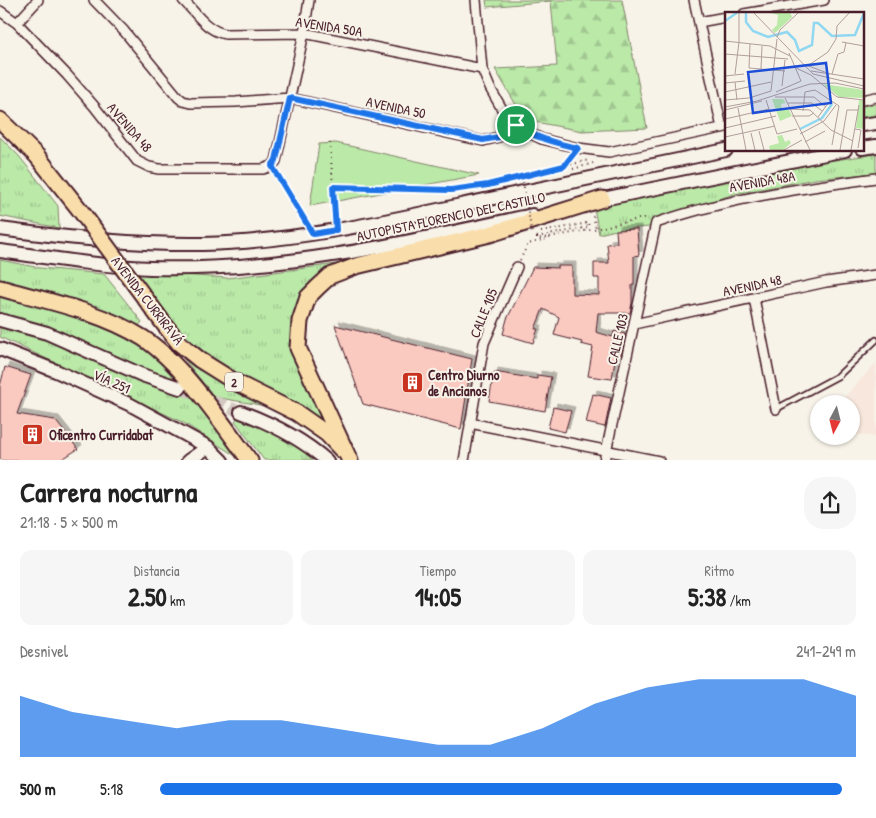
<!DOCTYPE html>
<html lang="es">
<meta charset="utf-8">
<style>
:root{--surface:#fff;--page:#f6f6f6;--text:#222;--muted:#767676;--accent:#1a73e8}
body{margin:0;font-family:"Patrick Hand",sans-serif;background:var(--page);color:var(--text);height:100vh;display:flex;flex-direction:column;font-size:19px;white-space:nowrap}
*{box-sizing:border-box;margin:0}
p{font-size:16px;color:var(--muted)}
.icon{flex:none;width:28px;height:28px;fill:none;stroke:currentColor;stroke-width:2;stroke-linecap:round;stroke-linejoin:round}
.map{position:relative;height:460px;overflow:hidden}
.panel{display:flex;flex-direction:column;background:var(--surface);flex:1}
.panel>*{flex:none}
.needle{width:32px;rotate:187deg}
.fabs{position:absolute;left:810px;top:395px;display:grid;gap:10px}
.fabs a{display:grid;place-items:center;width:50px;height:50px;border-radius:50%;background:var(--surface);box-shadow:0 1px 4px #0004;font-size:25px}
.pin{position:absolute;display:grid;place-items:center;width:42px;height:42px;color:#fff;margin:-21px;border:2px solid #fff;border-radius:50%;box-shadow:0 1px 5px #0007}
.round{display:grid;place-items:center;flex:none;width:52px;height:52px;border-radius:20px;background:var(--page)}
.head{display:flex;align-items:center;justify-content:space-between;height:85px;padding:0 20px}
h1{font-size:28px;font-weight:700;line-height:38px}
.metrics{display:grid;grid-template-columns:repeat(3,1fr);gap:8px;height:85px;padding:5px 20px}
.metrics div{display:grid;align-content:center;border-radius:12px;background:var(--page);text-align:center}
.metrics b{font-size:25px;font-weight:700}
.metrics small{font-size:14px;font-weight:400}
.metrics p{font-size:14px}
.chart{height:140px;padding:10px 20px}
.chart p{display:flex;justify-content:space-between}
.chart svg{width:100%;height:90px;margin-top:5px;fill:var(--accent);opacity:.7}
ul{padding:0 20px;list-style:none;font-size:16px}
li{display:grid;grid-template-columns:80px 60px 1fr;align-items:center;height:38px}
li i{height:12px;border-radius:6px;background:var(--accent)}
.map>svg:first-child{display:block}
.built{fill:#f8e7dc}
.grass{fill:url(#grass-tufts);stroke:#82846a}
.forest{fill:url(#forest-firs);stroke:#82846a}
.park{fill:#bae9a8;stroke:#82846a}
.building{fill:#facac1;stroke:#4a1f2b;filter:url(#shadow)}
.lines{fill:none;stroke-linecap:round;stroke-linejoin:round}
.secondary-tunnel{stroke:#d4c9c2;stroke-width:12;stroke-dasharray:12 6;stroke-linecap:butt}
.lane-casing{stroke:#4a1f2b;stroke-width:8}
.street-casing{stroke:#4a1f2b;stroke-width:12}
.secondary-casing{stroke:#4a1f2b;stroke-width:16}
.highway-casing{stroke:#4a1f2b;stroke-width:19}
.path{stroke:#4a1f2b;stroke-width:2;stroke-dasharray:1 4;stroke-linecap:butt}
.lane{stroke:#f7f3e8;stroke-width:4.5}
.street{stroke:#f7f3e8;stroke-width:9}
.secondary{stroke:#f7f3e8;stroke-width:12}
.highway{stroke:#f9deab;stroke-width:15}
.highway-bridge-casing{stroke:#4a1f2b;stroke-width:19;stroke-linecap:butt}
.path-bridge{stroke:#4a1f2b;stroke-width:2;stroke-dasharray:1 4;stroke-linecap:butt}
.highway-bridge{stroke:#f9deab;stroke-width:15}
.route-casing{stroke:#fff;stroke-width:10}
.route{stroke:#1a73e8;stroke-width:6}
.labels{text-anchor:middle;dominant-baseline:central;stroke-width:4;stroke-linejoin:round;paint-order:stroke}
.shield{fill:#f7f3e8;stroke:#7e5f64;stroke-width:1}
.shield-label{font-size:12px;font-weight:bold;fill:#4a1f2b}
.street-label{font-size:14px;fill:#4a1f2b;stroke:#f7f3e8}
.poi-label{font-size:14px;font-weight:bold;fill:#4a1f2b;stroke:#f7f3e8;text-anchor:start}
.inset-river{fill:none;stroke:#90d8f2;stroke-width:2.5}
.inset-road{fill:none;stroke:#b29e9c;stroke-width:1}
.view{fill:#1d4ed8;fill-opacity:0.15;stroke:#1d4ed8;stroke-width:2.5}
.inset-edge{fill:none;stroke:#4a1f2b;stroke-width:2.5}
</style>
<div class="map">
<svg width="876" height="461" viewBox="0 0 876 461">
<defs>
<pattern id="grass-tufts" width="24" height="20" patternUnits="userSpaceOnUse" patternTransform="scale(1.25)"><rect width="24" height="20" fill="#bae9a8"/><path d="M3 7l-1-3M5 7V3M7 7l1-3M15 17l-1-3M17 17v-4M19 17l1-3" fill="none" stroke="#a1c791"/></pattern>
<pattern id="forest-firs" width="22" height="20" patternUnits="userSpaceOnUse" patternTransform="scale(1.25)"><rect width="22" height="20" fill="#bae9a8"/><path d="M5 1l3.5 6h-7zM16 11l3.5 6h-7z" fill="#a1c791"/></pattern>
<filter id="shadow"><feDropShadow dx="4" dy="-4" stdDeviation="0" flood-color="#0004"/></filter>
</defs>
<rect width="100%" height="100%" fill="#f7f3e8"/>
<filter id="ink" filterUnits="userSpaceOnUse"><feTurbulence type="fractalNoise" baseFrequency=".02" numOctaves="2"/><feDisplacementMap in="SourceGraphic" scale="10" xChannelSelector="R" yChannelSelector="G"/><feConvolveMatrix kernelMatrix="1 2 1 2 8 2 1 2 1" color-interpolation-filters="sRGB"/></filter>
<g filter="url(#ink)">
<!-- built -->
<path class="built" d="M876,363V437L853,434L860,414L851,411V404H838Z"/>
<!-- grass -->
<path class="grass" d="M0,137L19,156L58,206L59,228L0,216Z
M876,154V173L815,179L735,194L659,217L649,227L616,230L599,234L594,208L800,165Z
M0,260L40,268L104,274L142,322L137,328L0,284Z
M345,263L315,278L301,296L294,320L291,344L339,438L255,385L212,360L177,327L136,272L227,278Z
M0,294L98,322L133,338L161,359L183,382L242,460L182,422L0,337Z
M180,354L229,387L266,406L214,397Z
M240,415L256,420L324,460H264L235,421Z"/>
<!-- forest -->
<path class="forest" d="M486,0H622L647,128L582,131L525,120L495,69L557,66L551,1L487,7Z"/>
<!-- park -->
<path class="park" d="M876,104V116L862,118V106Z
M336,143L479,175L310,206L319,144Z"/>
<!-- building -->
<path class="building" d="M637,229L639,255L634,256V285H632V303L630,313H598L596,332L613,337L614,331L625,334L621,355L616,353L612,379L588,376L593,347L581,344L582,342L554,335L559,317L543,309L535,329H538L533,343L503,334L507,319L533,267L558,268V266H572V294L599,295V278H594V263H609L607,244L617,243L616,230Z
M335,325L472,359L461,429L363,404Z
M5,367L31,375L17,414L55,420L78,449L59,461H4L0,459V386Z
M494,372L537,379V375L551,377L545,411L489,401Z
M593,394L611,398L605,427L586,423Z
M553,407L571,411L565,432L548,428Z"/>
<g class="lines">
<!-- secondary-tunnel -->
<path class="secondary-tunnel" d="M180,388L241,412"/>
<defs>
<path id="lane" d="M776,409L838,376L876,340"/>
<path id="street" d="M94,0L124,31L178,97L183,101L191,103L236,102L290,98L483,141L499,137L515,125
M183,0C196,13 206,30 225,34L304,33L482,69
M476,0L482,69L490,88L506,116L525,131L542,139L578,148L609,152L726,127
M694,0L722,128
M0,11L17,23L67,75L94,106L137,161L149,167L159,169H263L272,166L276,161L304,33L309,0
M744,14L824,0
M699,22L726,17
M17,23L38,0
M862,100L876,97
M754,298L776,409
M634,324L826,282L876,275
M470,423L659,461
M464,461L484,343L517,267
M604,461L656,223C727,198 802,188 876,178"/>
<path id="secondary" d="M862,125L876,123
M862,148L876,146
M593,201L845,150
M0,229C67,238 136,245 203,244C294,242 387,221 475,202C558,184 642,167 726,150
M0,251C50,258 100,266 150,268C280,272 406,243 532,215
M0,320L47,333L142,375L180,388
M0,349L56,371L131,405L208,447L222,461
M241,412C273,424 301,438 327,461
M188,461L208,447"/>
<path id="highway" d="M0,120L37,156L80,210
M136,286L164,324L179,343L200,360L235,382L297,413L327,434L342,450
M0,288C47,301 102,312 143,338C183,364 221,422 250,461
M350,461L298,348L300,321L308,297L318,287L330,276L356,266L490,234L602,199"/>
</defs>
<!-- lane casing -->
<use href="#lane" class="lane-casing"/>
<!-- street casing -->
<use href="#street" class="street-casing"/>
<!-- secondary casing -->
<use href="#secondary" class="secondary-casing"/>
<!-- highway casing -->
<use href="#highway" class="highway-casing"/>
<!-- path -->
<path class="path" d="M330,143L335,218
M572,156L564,166L589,160
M573,169L597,162
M277,174L307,224
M333,187L451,190L488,185L564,166
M593,216L596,228
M541,232L588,223
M537,237V239L590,230L643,218L647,220
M537,237L589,227L588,223
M520,260L528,244L550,238"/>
<!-- lane -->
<use href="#lane" class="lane"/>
<!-- street -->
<use href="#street" class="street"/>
<!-- secondary -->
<use href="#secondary" class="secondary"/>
<!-- highway -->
<use href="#highway" class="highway"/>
<defs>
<path id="highway-bridge" d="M80,210L136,286"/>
</defs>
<!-- highway-bridge casing -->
<use href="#highway-bridge" class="highway-bridge-casing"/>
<!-- path-bridge -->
<path class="path-bridge" d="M523,182L532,234"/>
<!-- highway-bridge -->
<use href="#highway-bridge" class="highway-bridge"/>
</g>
</g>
<g class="lines" filter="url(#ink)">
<defs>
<path id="route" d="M290,98L483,140L499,137L516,125C535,138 555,143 578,148L564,166L488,185L451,190L333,187L336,230L313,234L272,166L276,160Z"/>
</defs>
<!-- route casing -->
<use href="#route" class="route-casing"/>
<!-- route -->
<use href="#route" class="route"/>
</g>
<!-- icons -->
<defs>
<symbol id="building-square" viewBox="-11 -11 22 22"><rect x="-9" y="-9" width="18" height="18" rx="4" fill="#c8321e" stroke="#f7f3e8"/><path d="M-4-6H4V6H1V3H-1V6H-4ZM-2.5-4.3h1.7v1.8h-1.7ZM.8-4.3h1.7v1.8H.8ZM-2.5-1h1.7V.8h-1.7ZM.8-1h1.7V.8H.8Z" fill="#fff"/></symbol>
</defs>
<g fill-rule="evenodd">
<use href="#building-square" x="400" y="370" width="25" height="25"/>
<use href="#building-square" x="20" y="422" width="25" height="25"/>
</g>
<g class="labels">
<!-- shield labels -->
<rect class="shield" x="225" y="372.5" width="18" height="19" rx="4"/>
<g class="shield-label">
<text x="234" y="382">2</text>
</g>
<!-- street labels -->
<g class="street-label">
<text transform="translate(329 26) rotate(9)">AVENIDA 50A</text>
<text transform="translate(396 107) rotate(12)">AVENIDA 50</text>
<text transform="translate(130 127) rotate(49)">AVENIDA 48</text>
<text transform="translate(762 181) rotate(-10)">AVENIDA 48A</text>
<text transform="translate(451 216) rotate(-12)">AUTOPISTA FLORENCIO DEL CASTILLO</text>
<text transform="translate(752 285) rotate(-12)">AVENIDA 48</text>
<text transform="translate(148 300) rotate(52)">AVENIDA CURRIRAVÁ</text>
<text transform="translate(483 313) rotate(-68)">CALLE 105</text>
<text transform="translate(617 339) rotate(-77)">CALLE 103</text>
<text transform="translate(112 381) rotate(24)">VÍA 251</text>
</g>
<!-- poi labels -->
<g class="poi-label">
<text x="428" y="374">Centro Diurno<tspan x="428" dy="16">de Ancianos</tspan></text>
<text x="49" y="434">Oficentro Curridabat</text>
</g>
</g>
<!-- overview -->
<g transform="translate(725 12)">
<rect width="139" height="139" fill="#f7f3e8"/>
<path d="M98,72L139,78V86L114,85ZM134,88H139V117L131,116Z" fill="#bae9a8"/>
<path d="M42,0H65L67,5L50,21L47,18L52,13L53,3ZM47,87H58L61,91L56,92L57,97L63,96L67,104L55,109ZM57,123L60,130L64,128L66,131L58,138H45L44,134L54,131L52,124Z" fill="#bae9a8"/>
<path class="inset-river" d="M21,0V10L28,19L43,25L62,20L70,28L74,39L87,33L89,11H93L107,24L130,23L139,1M0,9L13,0M75,117L97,106L107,92"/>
<path class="inset-road" d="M28,0L88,62L139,74M52,25L55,18L74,0M0,29L45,34L65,44M14,30V0M117,30L139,34M25,32L24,56L60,59M0,42L63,47M81,53L105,62M84,53L103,40L111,27L112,14L125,0M71,56L86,63L112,85L139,88M36,57L37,34M86,59L139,67M10,62L14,30M107,62L113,42L119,40L121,31M0,64L19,62M10,70L12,88M0,71L20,69M57,74L60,48M0,80L46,70M51,80L76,69L64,41M50,85H89L101,95M60,86L85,138M0,88L24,86L46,79L52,27M41,88L52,122L72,117M63,91H87L97,99M0,95L32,89L85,72L110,71L139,77M13,96L21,138M64,97L85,98L106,118L128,129M0,98L37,89M78,99L80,80L90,78L114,94L107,133M67,104H84L89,101M93,105L104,90M0,107L44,97M0,116L51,104M130,117L136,118L133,136M34,119L39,138M26,121L30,138M75,122L99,109L111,93M0,125L50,114M80,130L100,119M59,138L77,128M115,138L122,98H133M126,138L134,93"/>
<path class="view" d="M101,51L106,91L28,101L23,60Z"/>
<rect width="139" height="139" class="inset-edge"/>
</g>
</svg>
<div class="fabs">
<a><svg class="needle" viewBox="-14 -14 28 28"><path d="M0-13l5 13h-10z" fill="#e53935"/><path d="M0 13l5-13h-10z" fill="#767676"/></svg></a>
</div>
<div class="pin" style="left:516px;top:125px;background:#1e9e55"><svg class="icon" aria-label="arrive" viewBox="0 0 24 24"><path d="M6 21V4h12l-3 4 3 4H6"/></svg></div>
</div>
<section class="panel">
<div class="head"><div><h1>Carrera nocturna</h1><p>21:18 · 5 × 500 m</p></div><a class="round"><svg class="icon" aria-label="share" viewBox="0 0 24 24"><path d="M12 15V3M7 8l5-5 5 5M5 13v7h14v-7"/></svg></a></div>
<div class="metrics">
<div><p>Distancia</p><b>2.50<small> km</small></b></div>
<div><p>Tiempo</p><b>14:05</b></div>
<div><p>Ritmo</p><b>5:38<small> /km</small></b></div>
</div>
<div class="chart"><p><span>Desnivel</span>241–249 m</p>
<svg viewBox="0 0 160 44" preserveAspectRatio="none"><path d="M0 44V14L10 22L20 26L30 30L40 26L50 26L60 30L70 34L80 38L90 38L100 30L110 18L120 10L130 6L140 6L150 6L160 14V44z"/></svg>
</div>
<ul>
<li><b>500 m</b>5:18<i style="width:98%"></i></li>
</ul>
</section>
